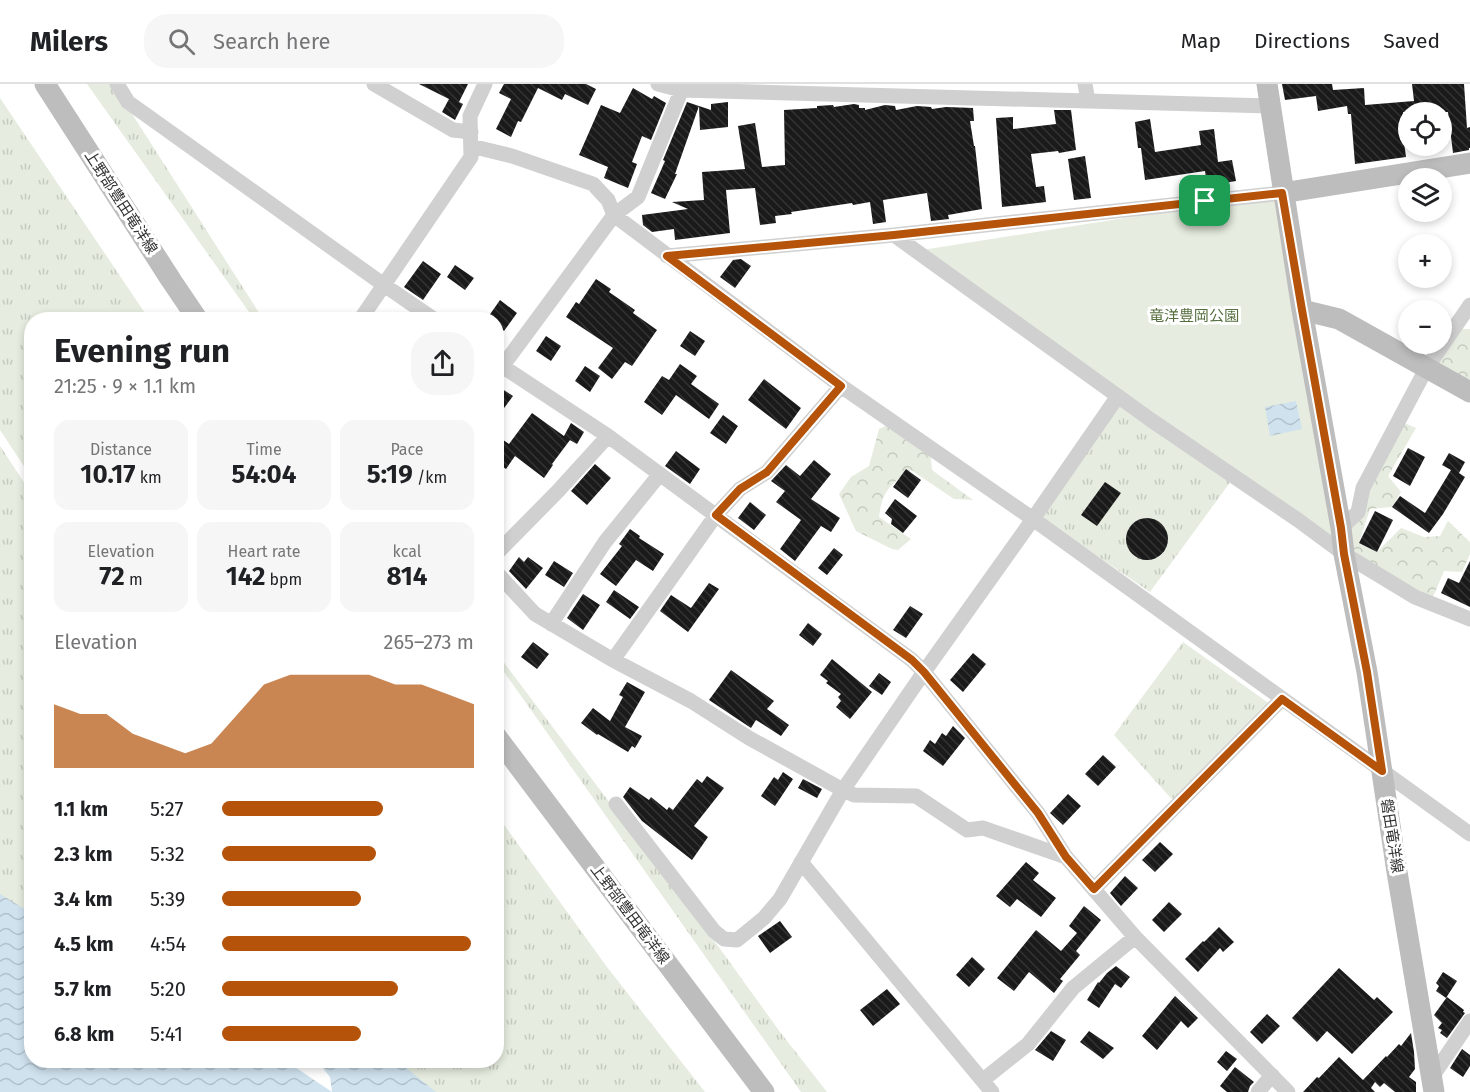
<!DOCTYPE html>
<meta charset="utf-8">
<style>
:root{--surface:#fff;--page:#f6f6f6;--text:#202124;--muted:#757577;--line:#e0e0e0;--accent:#b45309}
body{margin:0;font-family:"Fira Sans","Noto Sans JP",sans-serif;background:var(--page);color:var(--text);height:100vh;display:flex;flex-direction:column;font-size:22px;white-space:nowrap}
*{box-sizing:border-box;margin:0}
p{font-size:20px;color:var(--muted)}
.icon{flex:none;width:33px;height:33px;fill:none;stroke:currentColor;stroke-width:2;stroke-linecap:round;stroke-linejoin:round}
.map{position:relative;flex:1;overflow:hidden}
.sheet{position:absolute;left:24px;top:228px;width:480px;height:756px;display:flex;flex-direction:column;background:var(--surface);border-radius:24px;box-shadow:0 3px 9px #0003}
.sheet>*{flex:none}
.fabs{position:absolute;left:1398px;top:18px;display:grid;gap:12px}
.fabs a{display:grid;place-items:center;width:54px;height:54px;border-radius:50%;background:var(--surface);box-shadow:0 3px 9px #0003;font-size:30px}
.pin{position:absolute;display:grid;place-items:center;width:51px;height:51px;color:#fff;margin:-26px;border-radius:12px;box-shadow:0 3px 9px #0006}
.round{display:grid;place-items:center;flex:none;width:63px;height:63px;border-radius:24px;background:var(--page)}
.head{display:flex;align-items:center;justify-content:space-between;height:102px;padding:0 30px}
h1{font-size:33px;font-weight:700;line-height:45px}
.figures{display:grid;grid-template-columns:repeat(3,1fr);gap:9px;height:102px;padding:6px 30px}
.figures div{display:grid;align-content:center;border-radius:15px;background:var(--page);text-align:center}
.figures b{font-size:26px;font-weight:700}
.figures small{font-size:16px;font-weight:400}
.figures p{font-size:16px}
.chart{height:168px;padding:12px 30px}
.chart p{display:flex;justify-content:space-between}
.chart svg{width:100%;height:108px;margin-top:6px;fill:var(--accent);opacity:.7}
ul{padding:0 30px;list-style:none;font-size:20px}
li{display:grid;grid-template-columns:96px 72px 1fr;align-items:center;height:45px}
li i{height:15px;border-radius:8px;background:var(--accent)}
header{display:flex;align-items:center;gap:36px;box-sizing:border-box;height:84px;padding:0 30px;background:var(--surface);border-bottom:2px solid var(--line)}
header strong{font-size:28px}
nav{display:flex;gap:33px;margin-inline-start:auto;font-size:21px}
.search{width:420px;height:54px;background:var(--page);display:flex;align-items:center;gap:15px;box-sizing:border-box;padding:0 21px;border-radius:24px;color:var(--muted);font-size:22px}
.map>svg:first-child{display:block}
.grass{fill:url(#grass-tufts)}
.forest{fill:url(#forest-crowns)}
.park{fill:#e6ecdf}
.water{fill:url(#water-waves)}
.building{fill:url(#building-back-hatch)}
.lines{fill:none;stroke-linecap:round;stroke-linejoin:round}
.street{stroke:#d0d0d0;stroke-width:15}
.secondary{stroke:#bdbdbd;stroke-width:21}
.route-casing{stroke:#fff;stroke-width:12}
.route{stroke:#b45309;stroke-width:8}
.labels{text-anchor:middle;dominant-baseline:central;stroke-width:6;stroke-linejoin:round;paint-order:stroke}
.street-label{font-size:15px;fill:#333;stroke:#fff}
.park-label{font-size:15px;fill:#56703f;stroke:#fff}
</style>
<header>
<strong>Milers</strong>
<div class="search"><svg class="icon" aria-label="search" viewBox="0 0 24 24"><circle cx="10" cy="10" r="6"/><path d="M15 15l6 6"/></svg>Search here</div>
<nav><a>Map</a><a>Directions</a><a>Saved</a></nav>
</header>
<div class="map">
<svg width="1470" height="1008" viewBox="0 0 1470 1008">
<defs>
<pattern id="grass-tufts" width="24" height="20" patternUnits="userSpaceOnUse" patternTransform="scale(1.5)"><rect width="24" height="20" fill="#e6ecdf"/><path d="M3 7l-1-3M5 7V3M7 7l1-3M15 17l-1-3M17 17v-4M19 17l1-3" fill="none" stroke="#c6cbc0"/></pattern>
<pattern id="forest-crowns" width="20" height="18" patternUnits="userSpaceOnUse" patternTransform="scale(1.5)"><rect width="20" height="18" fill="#e6ecdf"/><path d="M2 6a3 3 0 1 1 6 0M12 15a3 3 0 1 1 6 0" fill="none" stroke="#c6cbc0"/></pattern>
<pattern id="water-waves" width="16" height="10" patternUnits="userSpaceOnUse" patternTransform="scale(1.5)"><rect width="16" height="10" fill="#cfe2ee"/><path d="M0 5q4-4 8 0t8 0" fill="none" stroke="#b2c2cd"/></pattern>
<pattern id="building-back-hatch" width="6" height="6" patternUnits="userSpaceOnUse" patternTransform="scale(1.5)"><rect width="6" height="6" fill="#1a1a1a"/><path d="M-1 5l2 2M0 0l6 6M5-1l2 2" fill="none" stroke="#333"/></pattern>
</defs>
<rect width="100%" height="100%" fill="#fff"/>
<!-- grass -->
<path class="grass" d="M87,0H113L263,235H254Z
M0,14L149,235L32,236L31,393L0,346Z
M1120,313L1234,393L1150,508L1036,430Z
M0,362L31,409V830L0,812Z
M1183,558L1274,623L1177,721L1114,651Z
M496,568L718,862L780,948L827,1008H801L497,578Z
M497,731L607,883L705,1008H429L389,977L496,976Z"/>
<!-- forest -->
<path class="forest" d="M1453,245H1470V299L1437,284Z
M1402,338L1416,344L1388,392L1401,408L1392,423L1370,425L1359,459L1377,468L1401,444L1424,453L1440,452L1448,437L1470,458V470L1462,488L1444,487L1433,513L1420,507L1387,496L1343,458L1341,444L1363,404Z
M893,339L930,365L932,386L973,416L954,415L911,386C890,400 882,408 879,433L911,455L898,466L892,465L856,447L839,410L851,393L869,382L879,345Z"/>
<!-- park -->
<path class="park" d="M1282,109L1344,470L916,167Z"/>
<!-- water -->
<path class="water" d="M1296,317L1302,345L1270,352L1265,323Z
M0,810L31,829L32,976L286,977L332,1008L330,993L317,977H395L405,983L436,1008H0Z"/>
<!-- building -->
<path class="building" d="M419,0H468L459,18L463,20L455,36L442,28L449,15Z
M504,0H586L596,5L588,21L565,10L562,16L538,4L521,38L518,37L511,53L496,45L511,15L499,9Z
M1282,0H1332L1333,6L1364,4L1365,21L1414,17L1412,0H1464L1467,44L1470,43V64H1469V66L1453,69L1448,28H1403L1404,42L1402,43L1406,73L1355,80L1351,30H1348L1347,22L1318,27L1316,12L1285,16Z
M633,4L652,15L654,12L666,19L651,56L642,52L632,78L637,80L628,104L604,94L608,83L579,71L601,21L620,29Z
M687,18L711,26V20L728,18V43L700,46L699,22L675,90H677L665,115L651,109L665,77L663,76Z
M854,20L859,21V24H865V26L885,21L895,22L896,26L917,22L931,23L932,25L946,23L973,24L974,37H970L974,62H975L982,125L948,131L949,135L931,137L927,109L883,116L886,138L873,140L870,118L853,121L852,119L791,128L792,130L775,132L776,139L760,141L755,104L726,106L730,149L675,156L674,145L652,148L643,141L642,131L688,125L672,118L704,116L702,88L745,85L738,42L755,39L762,83L785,81L784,26L817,24V22L833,21L834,23Z
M1054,26H1071L1076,66L1059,69L1058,67L1031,70L1036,103L1044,102L1046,118L1002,123L996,34L1013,33V45L1056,40Z
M1150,35L1155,68L1201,61L1199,47L1214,45L1218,78L1232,76L1236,97L1207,102L1205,87L1145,96L1141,64H1138L1135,38Z
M1085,72L1091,114L1074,116L1068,75Z
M741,175L751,182L735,204L720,193L733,176Z
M423,177L441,190L423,216L404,203Z
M455,181L474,194L465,206L447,193Z
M596,195L611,205L609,208L635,226L633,229L657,246L632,282L625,278L612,295L598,284L613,264L566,233L576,218L579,220Z
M500,216L517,229L504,247L496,242V236H486Z
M690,247L705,257L695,272L680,262Z
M546,252L561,262L551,277L536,267Z
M680,280L697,292L691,300L719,320L709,335L676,311L662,331L644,318L662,292L669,296Z
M585,282L600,292L590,308L575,297Z
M764,295L801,324L786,345L748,316Z
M496,301L513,312L496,335Z
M532,329L564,352L571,339L584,348L577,360L566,354L570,356L552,380L553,381L544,394L515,372L506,385L496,378V351L509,360Z
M723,331L738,342L726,360L710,349Z
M1408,364L1425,373L1410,402L1393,392Z
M676,367L700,385L690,400L665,382Z
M1449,369L1465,378L1459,389L1465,393L1443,430L1429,449L1392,423L1400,412L1425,429L1451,386L1442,381Z
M814,376L831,390L811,415L840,434L831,448L821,442L795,477L780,465L801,436L776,418L785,407L771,397L786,381L800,392Z
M595,380L611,394L587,421L571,407Z
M906,385L921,396L908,414L893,403Z
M1105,398L1121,409L1097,442L1081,431Z
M895,415L917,432L903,449L891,440L892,435L885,429Z
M750,418L766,431L754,446L738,434Z
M1375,427L1393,436L1377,468L1359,459Z
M1126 455a21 21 0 1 1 42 0a21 21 0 1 1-42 0Z
M630,445L640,452L639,454L664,470L653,487L636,476L616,502L600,490L622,462L619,460Z
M834,464L843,471L827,491L818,484Z
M519,473L524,478L528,473L543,484L526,505L509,487Z
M554,477L573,489L564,503L545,491Z
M1470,477V523L1441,509L1448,494L1459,499Z
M709,499L719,505L688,548L660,527L671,511L691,524Z
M614,506L639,523L630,535L606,518Z
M583,510L600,521L583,546L567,534Z
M910,522L923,530L906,554L893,546Z
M808,539L822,550L813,562L799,551Z
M533,558L549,570L537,585L521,573Z
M973,569L986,580L963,608L950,596Z
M832,575L872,608L850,635L836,623L841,617L838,613L841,610L826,599L828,597L820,591Z
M731,586L774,617L767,625L789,641L781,652L756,636L751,644L709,616Z
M879,589L891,598L882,611L869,602Z
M627,598L645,608L625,643L642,652L635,664L632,662L628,668L598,650L597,651L581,639L593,624L610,637L623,613L619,611Z
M953,642L965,654L943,682L923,667L930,656L935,660L942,649L946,652Z
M1103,671L1116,683L1098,702L1085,690Z
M783,688L793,695L775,722L761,712L774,693L778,696Z
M707,692L724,704L694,742L708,753L692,776L642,737L623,713L630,703L649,716L651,713L667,726L669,723L673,726L697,695L702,699Z
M803,695L822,705L817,714L798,704Z
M1068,710L1081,722L1063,741L1050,729Z
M1160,758L1173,770L1155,788L1142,776Z
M1026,778L1039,789L1033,796L1056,814L1041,833L1017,815L1010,823L996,812Z
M1125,792L1138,804L1121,822L1110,809Z
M1169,818L1182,830L1164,848L1152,836Z
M1084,822L1101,836L1076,867L1080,871L1060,895L1063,897L1054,909L1029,888L1014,907L997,894L1036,846L1061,867L1077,849L1069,842Z
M780,837L792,853L770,869L758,852Z
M1219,843L1234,858L1223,868L1220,864L1198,888L1185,875L1203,857L1204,858Z
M972,873L985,885L969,903L956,891Z
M1116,882L1130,893L1121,904L1115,900L1099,924L1087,916L1098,898L1099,899L1107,889Z
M1339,884L1374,916L1377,913L1393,928L1352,970L1327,947L1317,958L1292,934Z
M1443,888L1457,897L1446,914L1436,907L1439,902L1436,899Z
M887,905L900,920L873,942L860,926Z
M1175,912L1198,934L1188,944L1181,937L1157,966L1142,952Z
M1447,913L1464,926L1463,928L1465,929L1447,954L1440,949L1442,946L1438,944L1442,939L1434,931Z
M1267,930L1280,942L1262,960L1250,948Z
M1051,947L1066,956L1053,977L1035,966Z
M1089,947L1114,964L1103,975L1080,958Z
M1411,949L1414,968L1415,985L1409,993L1416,998V1008H1395L1384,999L1380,1003L1375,998L1371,1004L1375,1008H1303L1317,993L1319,994L1339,973L1363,996L1386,972L1387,973L1399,960L1401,962Z
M1462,965L1470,971V982L1463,993L1450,984Z
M1226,967L1237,975L1227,987L1217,978Z
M1235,983L1254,998L1250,1002L1248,1008H1227L1220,1002Z"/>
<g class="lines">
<!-- street -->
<path class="street" d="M117,0L128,18L384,201L435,236
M374,0L453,46L471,48
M658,0L681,6L1270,22
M1085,0L1088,17
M471,62L512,72L593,100L608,116L614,131L841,302L1033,435L1470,750
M894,151L1151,336L1298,436L1344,470L1415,513L1470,535
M667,172L894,151L1282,109
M360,236L471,73L470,32L485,0
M496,278L608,352L912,576L924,588L1038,729L1066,773L1135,853L1288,1008
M496,291L614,131L638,113L684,0
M1341,444L1358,428L1363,404L1426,285L1470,221
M496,470L558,407L608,352
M496,488L535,530L613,576L691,617L749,654L843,706L854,711L916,712L967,746L983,744L1066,773
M551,540L605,458L660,390
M613,576L716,431L740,405L767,388L841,302
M616,720L714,847L724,855L737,856L764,834L780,815L843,706L924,588L1033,435L1118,312
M801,778L992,1008
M1094,805L1282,615
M1432,993L1470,937
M983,996L1028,960L1073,904L1135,853
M1258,1008L1272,991"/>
<!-- secondary -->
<path class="secondary" d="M45,0L171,196L198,236
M1267,0L1302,226L1341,444L1344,470L1367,588L1397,788L1434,1008
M1282,109L1470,79
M1302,226L1339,235L1470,308
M496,652L764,1008"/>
</g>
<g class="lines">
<defs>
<path id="route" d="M1282,109L1302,226L1341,444L1344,470L1367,588L1382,687L1282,615L1094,805L1066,773L1038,729L924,588L912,576L716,431L740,405L767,388L841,302L667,172L894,151Z"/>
</defs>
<!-- route casing -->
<use href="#route" class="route-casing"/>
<!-- route -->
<use href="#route" class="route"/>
</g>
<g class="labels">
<!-- street labels -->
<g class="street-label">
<text transform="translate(121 118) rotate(57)">上野部豊田竜洋線</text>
<text transform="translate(1392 752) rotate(81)">磐田竜洋線</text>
<text transform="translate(630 830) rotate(53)">上野部豊田竜洋線</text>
</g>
<!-- park labels -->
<g class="park-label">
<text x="1194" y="232">竜洋豊岡公園</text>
</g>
</g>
</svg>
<div class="fabs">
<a><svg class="icon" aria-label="locate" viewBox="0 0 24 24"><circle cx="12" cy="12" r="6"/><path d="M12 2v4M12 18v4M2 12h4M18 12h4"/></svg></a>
<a><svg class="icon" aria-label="layers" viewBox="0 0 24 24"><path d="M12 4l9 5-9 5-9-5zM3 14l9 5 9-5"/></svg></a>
<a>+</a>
<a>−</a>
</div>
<div class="pin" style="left:1205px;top:117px;background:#1e9e55"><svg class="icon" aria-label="arrive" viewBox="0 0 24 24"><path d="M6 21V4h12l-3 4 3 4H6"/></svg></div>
<section class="sheet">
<div class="head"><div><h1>Evening run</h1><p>21:25 · 9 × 1.1 km</p></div><a class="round"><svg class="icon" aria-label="share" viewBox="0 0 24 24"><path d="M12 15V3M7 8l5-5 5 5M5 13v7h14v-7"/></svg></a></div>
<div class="figures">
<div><p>Distance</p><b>10.17<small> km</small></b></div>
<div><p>Time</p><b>54:04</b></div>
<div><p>Pace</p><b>5:19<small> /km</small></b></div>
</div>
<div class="figures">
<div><p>Elevation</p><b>72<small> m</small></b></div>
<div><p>Heart rate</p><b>142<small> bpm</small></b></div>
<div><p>kcal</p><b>814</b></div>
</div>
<div class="chart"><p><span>Elevation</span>265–273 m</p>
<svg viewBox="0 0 160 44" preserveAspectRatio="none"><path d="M0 44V18L10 22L20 22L30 30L40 34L50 38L60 34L70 22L80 10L90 6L100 6L110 6L120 6L130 10L140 10L150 14L160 18V44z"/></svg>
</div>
<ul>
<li><b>1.1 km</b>5:27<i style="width:64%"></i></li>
<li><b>2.3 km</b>5:32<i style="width:61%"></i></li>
<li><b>3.4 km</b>5:39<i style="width:55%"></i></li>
<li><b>4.5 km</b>4:54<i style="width:99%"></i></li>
<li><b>5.7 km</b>5:20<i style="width:70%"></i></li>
<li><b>6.8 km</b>5:41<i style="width:55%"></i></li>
</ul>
</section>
</div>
